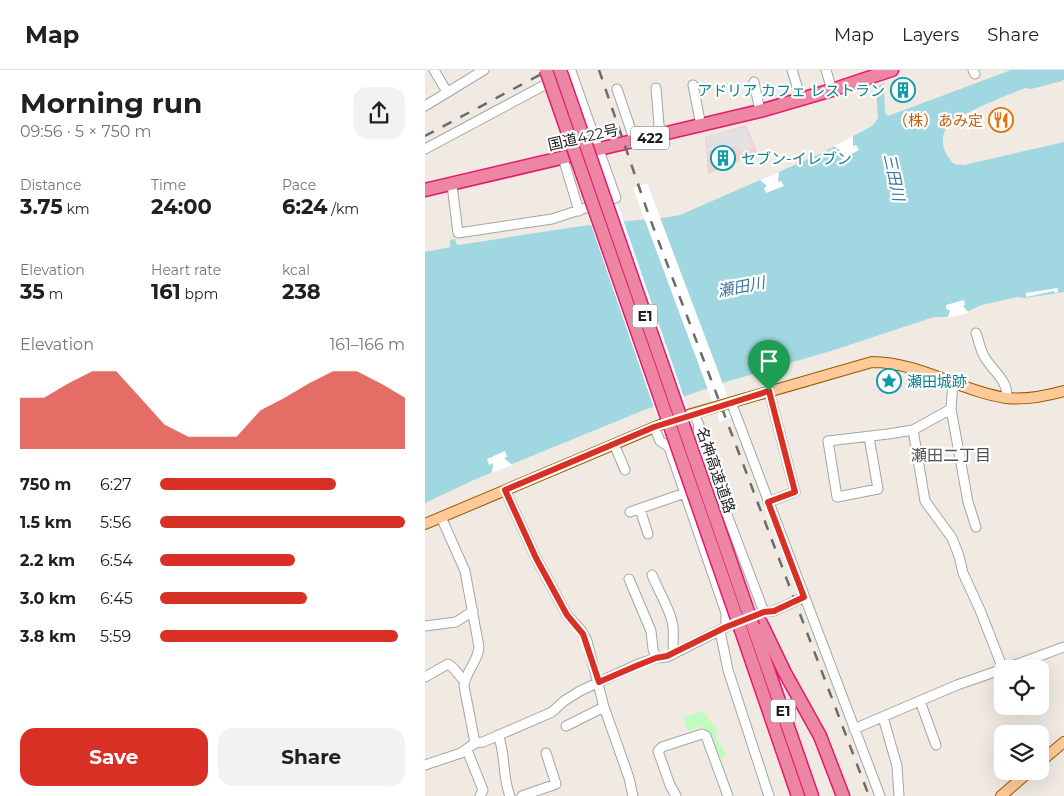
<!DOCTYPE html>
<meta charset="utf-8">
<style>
:root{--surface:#fff;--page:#f2f2f2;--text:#202124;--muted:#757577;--line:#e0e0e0;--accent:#d93025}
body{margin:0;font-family:Montserrat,"Noto Sans JP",sans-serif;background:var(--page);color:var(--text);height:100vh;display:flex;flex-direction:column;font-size:19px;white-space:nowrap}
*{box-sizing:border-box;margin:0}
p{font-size:16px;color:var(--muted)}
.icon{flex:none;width:28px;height:28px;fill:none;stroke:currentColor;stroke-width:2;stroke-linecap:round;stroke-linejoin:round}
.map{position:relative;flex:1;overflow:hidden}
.panel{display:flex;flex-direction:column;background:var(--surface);width:425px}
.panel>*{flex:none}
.tools{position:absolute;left:569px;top:590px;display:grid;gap:10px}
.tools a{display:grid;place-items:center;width:55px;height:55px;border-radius:10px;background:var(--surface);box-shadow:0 5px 20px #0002;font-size:25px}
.pin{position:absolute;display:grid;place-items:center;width:42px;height:42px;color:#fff;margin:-51px -21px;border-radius:50% 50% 50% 0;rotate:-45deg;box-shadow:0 0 5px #0007}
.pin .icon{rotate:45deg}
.round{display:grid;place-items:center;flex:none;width:52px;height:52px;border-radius:15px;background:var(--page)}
.headline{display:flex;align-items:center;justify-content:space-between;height:85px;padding:0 20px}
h1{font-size:28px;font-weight:700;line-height:38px}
.figures{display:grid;grid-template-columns:repeat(3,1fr);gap:8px;height:85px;padding:5px 20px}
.figures div{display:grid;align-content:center}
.figures b{font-size:21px;font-weight:700}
.figures small{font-size:14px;font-weight:400}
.figures p{font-size:14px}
.chart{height:140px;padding:10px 20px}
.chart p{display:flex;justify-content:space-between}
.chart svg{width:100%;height:90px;margin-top:5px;fill:var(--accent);opacity:.7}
.cta{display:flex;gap:10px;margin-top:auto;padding:10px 20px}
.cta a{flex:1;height:58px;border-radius:15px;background:var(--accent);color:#fff;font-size:20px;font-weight:700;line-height:58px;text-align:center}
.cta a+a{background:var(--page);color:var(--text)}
ul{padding:0 20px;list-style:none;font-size:16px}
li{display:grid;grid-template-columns:80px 60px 1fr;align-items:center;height:38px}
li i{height:12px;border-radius:6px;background:var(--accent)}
header{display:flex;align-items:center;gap:30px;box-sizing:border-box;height:70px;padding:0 25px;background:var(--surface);border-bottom:1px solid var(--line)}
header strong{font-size:24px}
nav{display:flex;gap:28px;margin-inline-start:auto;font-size:18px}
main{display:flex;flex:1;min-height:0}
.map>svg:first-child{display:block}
.commercial{fill:#f2d1d3}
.park{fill:#befdbd}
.parking{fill:#e2e2e2}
.water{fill:#a1d7e0}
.pier{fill:#fff}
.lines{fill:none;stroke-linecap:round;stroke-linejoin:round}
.minor-casing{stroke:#a5a5a5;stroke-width:11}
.major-casing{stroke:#985900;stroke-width:12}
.highway-casing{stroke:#e51970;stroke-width:15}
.minor{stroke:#fff;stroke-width:9}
.major{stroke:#ffca99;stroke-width:10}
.highway{stroke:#ec86a2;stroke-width:12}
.rail{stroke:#6c6c6c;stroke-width:2.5;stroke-dasharray:10 10;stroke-linecap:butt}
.highway-bridge-casing{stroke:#e51970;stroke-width:15;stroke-linecap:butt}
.highway-bridge{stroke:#ec86a2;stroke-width:12}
.route-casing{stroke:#fff;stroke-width:10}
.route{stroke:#d93025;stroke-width:6}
.labels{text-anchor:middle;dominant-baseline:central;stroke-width:4.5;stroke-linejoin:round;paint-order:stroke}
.shield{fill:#fff;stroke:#626262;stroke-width:1}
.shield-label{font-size:14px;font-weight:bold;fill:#1e1e1e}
.culture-label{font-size:15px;fill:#0d838f;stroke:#fff;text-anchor:start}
.food-label{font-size:15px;fill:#c56008;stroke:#fff;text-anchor:end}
.street-label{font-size:15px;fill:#1e1e1e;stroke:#fff}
.water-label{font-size:16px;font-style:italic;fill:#3f79a3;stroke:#fff}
.neighbourhood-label{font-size:16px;fill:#515151;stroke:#fff}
</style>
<header>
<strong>Map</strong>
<nav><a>Map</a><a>Layers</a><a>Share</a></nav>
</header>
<main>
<section class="panel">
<div class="headline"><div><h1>Morning run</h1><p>09:56 · 5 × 750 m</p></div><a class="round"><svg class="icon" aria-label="share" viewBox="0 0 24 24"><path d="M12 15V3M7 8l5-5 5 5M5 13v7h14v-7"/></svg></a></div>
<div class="figures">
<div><p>Distance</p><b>3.75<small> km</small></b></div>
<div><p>Time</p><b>24:00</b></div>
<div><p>Pace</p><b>6:24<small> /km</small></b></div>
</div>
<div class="figures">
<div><p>Elevation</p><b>35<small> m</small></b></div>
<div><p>Heart rate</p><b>161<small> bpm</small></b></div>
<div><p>kcal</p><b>238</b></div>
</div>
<div class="chart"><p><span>Elevation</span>161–166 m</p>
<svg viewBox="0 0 160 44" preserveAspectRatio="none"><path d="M0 44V19L10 19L20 12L30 6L40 6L50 19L60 32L70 38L80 38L90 38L100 25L110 19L120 12L130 6L140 6L150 12L160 19V44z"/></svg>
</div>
<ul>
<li><b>750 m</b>6:27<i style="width:72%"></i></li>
<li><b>1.5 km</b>5:56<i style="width:100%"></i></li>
<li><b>2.2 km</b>6:54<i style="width:55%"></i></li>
<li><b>3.0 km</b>6:45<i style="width:60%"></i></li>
<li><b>3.8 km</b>5:59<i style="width:97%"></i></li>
</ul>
<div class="cta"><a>Save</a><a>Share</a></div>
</section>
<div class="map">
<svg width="639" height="726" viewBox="0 0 639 726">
<rect width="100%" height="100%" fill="#f0eae3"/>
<!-- commercial -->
<path class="commercial" d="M321,55L333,83L283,104L280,67Z"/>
<!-- park -->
<path class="park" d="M278,641L293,662L289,664L302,686L292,689L285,676L278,656L263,661L258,648Z"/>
<!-- parking -->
<path class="parking" d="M320,57L328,78L313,81L311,76L282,82V67Z"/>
<!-- water -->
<path class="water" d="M586,0H639V9L637,11L606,19L600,18C583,25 534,44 523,56C513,68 519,85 529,94L539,95L639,72V222L600,228L593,227L556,235L544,241L521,247H509L409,280L304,311L219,340L51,409L0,433V182L25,177V170L30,169L32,175C81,168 130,159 180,153C205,150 230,150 255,145L397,83L447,56L453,48L451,17L459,13L460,43L463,46Z"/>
<!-- pier -->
<path class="pier" d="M428,66V76L431,75L434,80L417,89L414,84L417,82L409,76Z
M354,102L353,112L356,111L359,116L341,123L339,118L342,116L335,110Z
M222,113L310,346L295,352L208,118Z
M192,132L268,354L238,364L162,143Z
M633,218V222L630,223L629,221L601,227V223Z
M539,230L540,235L538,236L544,243L523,248L525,240H522L521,235Z
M80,381L82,387L79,388L87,395L67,403L68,393L64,395L62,389Z"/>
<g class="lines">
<defs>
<path id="minor" d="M9,0L22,22
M367,0L376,29
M401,0L407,20
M548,0L550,4
M329,12L335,41
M268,15L276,56
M231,18L234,55L236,66
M192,19L210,72
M0,36L59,0
M0,79L129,10
M138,88L154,141
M27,115L33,163L127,149L191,128L146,1
M551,263C554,271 555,279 559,286C567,301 583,309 582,328
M528,312L526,339L543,432L551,457
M306,332L455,726
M526,339L488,360L500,431L527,468L534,486L538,503L555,540L578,599
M269,344L274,355L272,366L339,542
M229,357L235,371L244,377L301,543V557
M444,367L453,419L412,427L403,371L463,364L488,360
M189,374L200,400
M80,420L111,488L142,545L156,560L162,571L179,637L204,708L208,726
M343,432L370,422L344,321
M215,439L223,464
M205,442L260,423
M16,447L40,501L54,577C53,592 40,602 39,616L50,673
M227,505C233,520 246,541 248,556C249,566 247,574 249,584
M204,509L226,561L228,579L231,588
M0,556L31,552L48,541
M295,561L303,600L344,726
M579,599L639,577
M0,607L23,594C30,597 33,606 40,611
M495,631L511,675
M458,647L472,696L474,726
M141,656L179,637
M429,659L532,615L578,599
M73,665C81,684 77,707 85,726
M42,680L58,720L55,726
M0,695L36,683L50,673L58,672L127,642L139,631L155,621L174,612L211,595L231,588L242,587L301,557L339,542L349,541L379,527
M97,726L131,714L121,683
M251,726L245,715L233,681L237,677L277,664L281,666L303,726"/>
<path id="major" d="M0,454L249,349L447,292C494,292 535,321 581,328C600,330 621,326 639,321
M615,692L639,672
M576,726L605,701"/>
<path id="highway" d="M0,120L335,41L407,20L467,0
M336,553L360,603L395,666L418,726
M328,556L387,726
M316,560L373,726"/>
</defs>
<!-- minor casing -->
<use href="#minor" class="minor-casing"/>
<!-- major casing -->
<use href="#major" class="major-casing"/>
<!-- highway casing -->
<use href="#highway" class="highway-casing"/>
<!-- minor -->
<use href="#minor" class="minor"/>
<!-- major -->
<use href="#major" class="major"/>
<!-- highway -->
<use href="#highway" class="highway"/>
<!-- rail -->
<path class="rail" d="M174,0L224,146L444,726
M0,66L124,0"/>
<defs>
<path id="highway-bridge" d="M121,0L316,560
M135,0L328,556"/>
</defs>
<!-- highway-bridge casing -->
<use href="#highway-bridge" class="highway-bridge-casing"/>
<!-- highway-bridge -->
<use href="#highway-bridge" class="highway-bridge"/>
</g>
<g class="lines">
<defs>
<path id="route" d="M344,321L370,422L343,432L379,527L349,541L339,542L301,557L242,586L231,588L211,596L174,612L158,564L142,545L111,488L80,420L229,357Z"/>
</defs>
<!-- route casing -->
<use href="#route" class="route-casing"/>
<!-- route -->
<use href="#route" class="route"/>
</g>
<!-- icons -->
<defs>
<symbol id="building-ring" viewBox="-11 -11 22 22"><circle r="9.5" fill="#fff" stroke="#0f9aa8" stroke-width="1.5"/><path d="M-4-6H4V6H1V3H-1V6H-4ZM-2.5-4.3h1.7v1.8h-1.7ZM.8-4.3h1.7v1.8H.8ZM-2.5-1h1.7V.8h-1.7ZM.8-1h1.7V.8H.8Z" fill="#0f9aa8"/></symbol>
<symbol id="restaurant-ring" viewBox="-11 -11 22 22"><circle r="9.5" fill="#fff" stroke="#e8710a" stroke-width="1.5"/><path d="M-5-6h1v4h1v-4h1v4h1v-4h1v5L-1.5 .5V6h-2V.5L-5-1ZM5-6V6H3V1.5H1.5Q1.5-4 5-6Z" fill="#e8710a"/></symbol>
<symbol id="sight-ring" viewBox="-11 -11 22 22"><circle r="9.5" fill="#fff" stroke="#0f9aa8" stroke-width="1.5"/><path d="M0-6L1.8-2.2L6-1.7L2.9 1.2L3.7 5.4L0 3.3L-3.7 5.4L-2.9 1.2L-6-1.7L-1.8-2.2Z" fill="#0f9aa8"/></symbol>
</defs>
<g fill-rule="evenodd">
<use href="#building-ring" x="464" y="6" width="28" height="28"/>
<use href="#restaurant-ring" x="562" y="36" width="28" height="28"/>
<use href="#building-ring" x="284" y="74" width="28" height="28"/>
<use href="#sight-ring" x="450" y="297" width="28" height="28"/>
</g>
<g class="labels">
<!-- shield labels -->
<g class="shield">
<rect x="206" y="56.5" width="38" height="23" rx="4"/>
<rect x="207.5" y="234.5" width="25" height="23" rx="4"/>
<rect x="345.5" y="629.5" width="25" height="23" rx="4"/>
</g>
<g class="shield-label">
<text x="225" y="68">422</text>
<text x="220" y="246">E1</text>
<text x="358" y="641">E1</text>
</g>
<!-- culture labels -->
<g class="culture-label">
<text x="460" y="20" text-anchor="end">アドリア カフェ レストラン</text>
<text x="316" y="88">セブン-イレブン</text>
<text x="482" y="311">瀬田城跡</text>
</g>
<!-- food labels -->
<g class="food-label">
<text x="558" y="50">（株）あみ定</text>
</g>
<!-- street labels -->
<g class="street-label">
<text transform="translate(158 67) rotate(-13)">国道422号</text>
<text transform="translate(291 400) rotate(71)">名神高速道路</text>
</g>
<!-- water labels -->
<g class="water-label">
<text transform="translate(469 107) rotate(78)">三田川</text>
<text transform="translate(316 217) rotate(-11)">瀬田川</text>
</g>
<!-- neighbourhood labels -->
<g class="neighbourhood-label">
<text x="526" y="385">瀬田二丁目</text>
</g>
</g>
</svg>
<div class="tools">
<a><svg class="icon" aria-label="locate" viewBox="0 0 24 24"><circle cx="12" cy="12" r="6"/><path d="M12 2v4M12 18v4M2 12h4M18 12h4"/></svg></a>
<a><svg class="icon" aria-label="layers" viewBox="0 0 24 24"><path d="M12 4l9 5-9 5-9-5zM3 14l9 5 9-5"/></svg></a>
</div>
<div class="pin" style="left:344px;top:321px;background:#1e9e55"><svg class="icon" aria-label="arrive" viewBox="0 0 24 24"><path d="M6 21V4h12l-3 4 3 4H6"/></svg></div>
</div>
</main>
